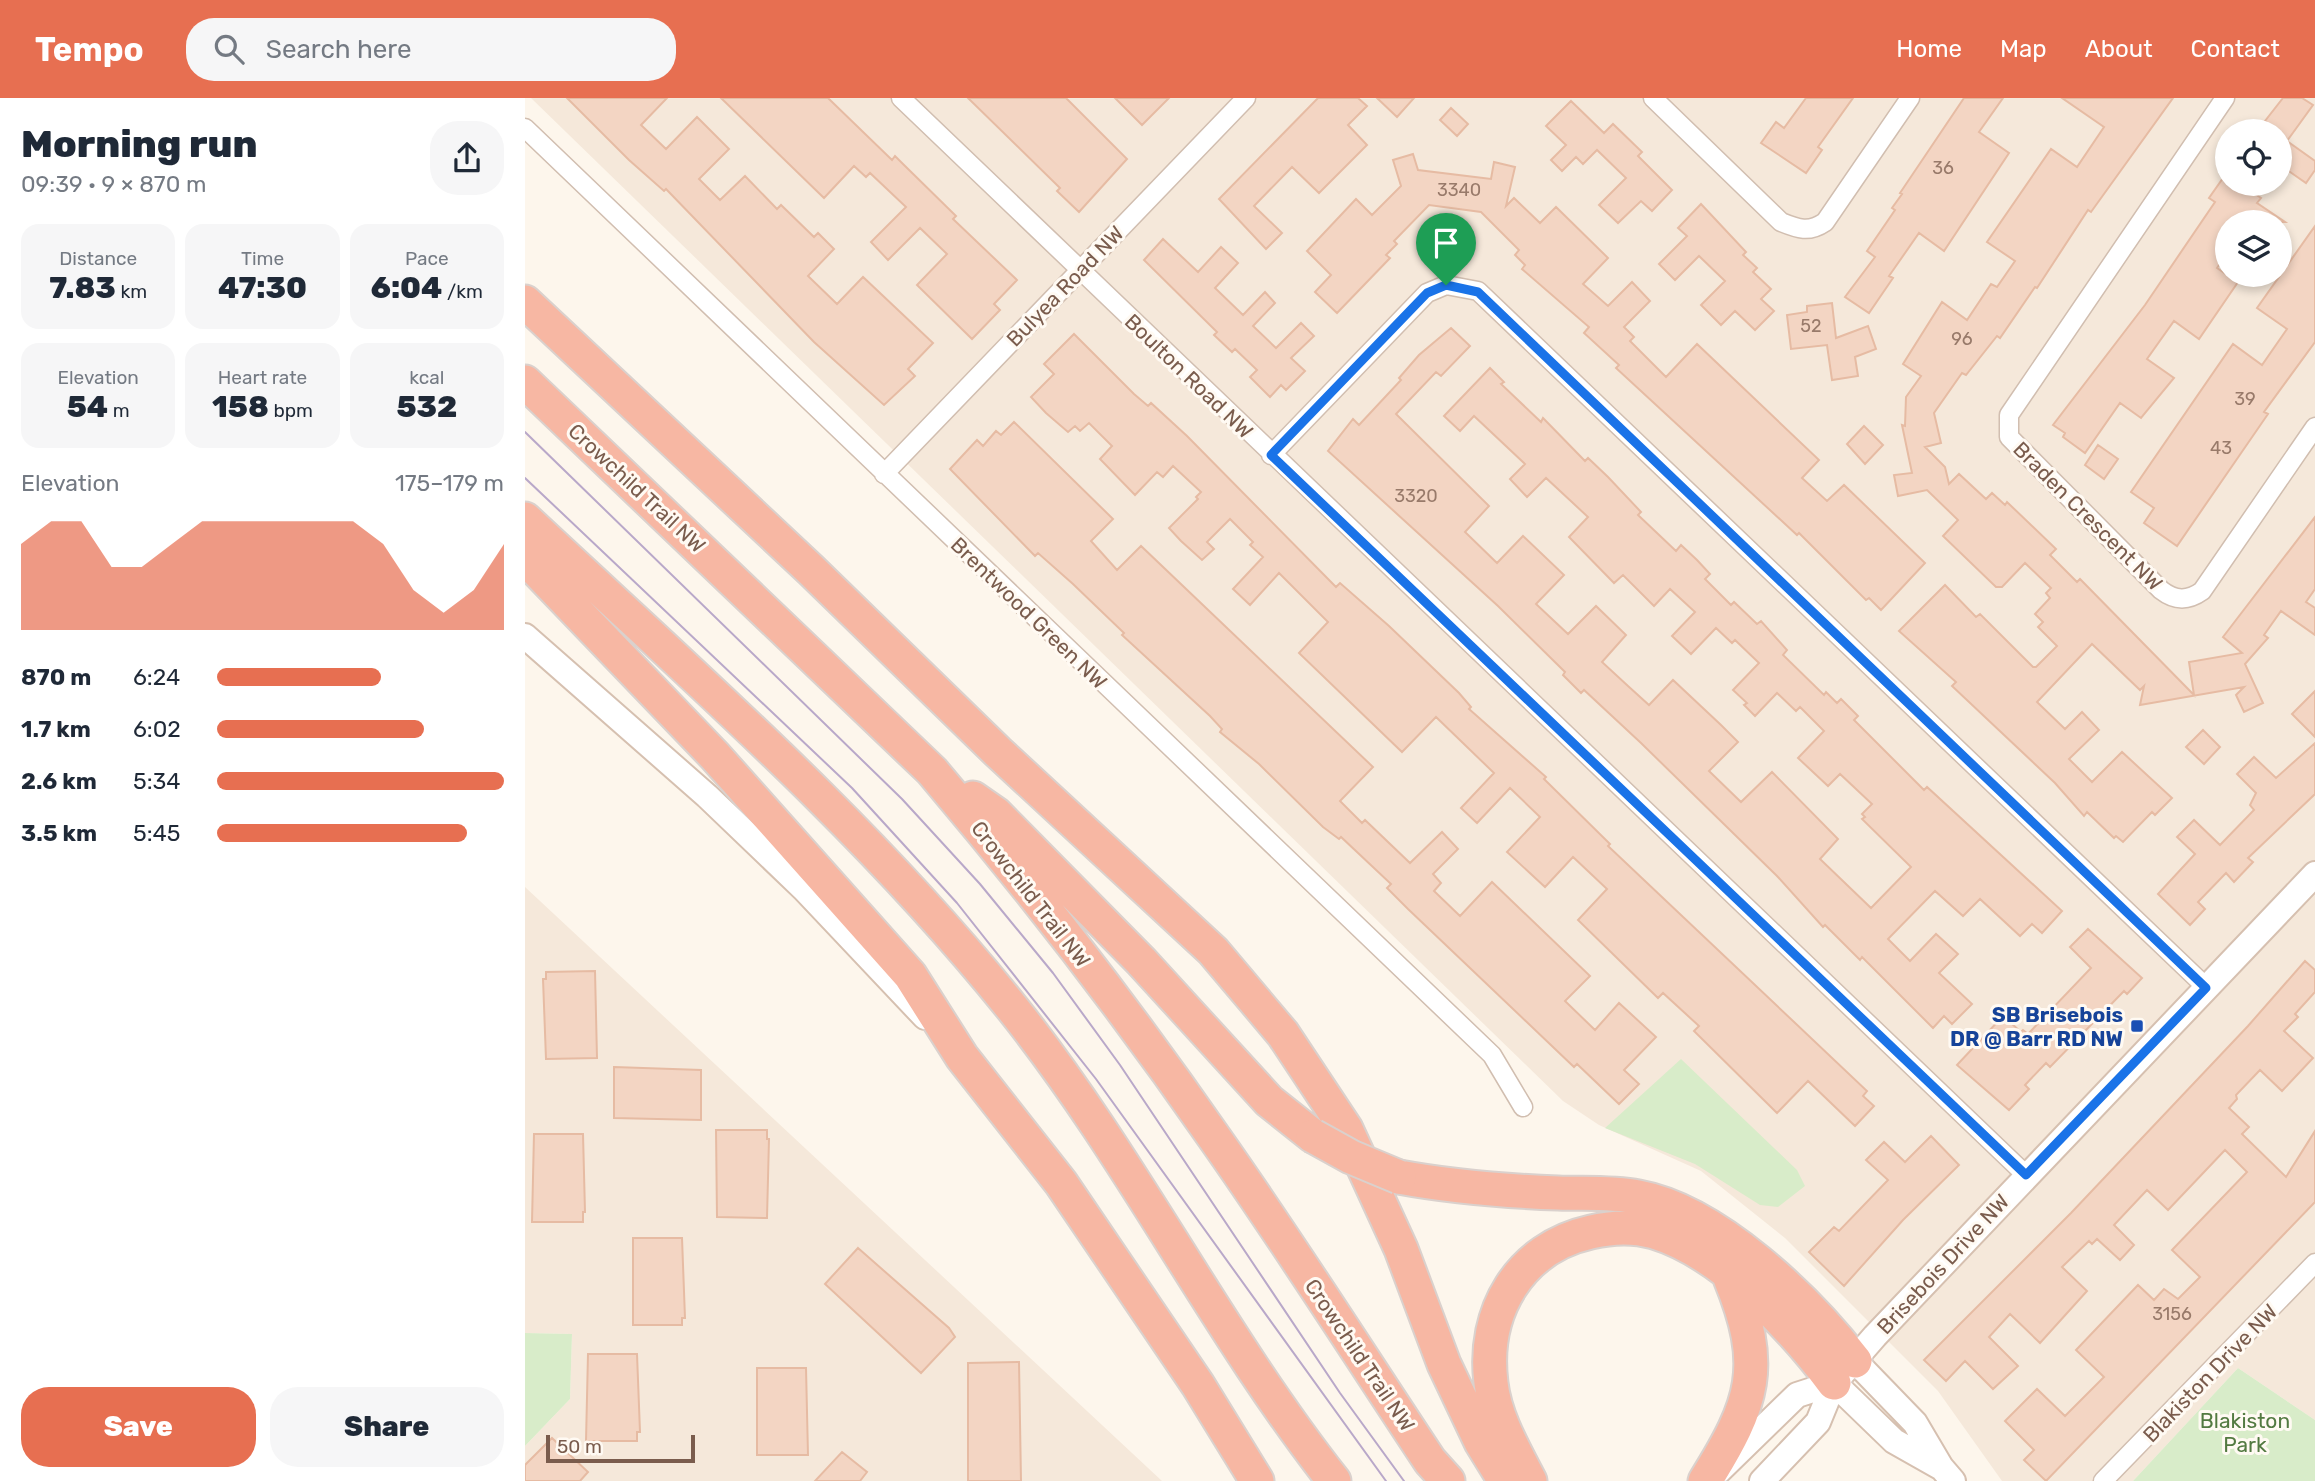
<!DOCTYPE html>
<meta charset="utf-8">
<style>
:root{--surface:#fff;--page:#f6f6f7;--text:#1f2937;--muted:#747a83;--accent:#e76f51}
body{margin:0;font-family:Rubik,sans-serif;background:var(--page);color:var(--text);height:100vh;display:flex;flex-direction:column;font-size:26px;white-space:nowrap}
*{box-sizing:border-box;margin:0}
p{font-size:23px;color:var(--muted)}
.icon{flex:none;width:38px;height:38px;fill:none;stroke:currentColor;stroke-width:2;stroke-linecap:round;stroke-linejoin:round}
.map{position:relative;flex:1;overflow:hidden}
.side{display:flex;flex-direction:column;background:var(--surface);width:525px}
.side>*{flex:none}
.fabs{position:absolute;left:1690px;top:21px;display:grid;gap:14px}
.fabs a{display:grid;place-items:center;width:77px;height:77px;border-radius:50%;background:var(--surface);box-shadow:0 4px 10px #0003;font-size:35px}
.scale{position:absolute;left:21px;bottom:18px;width:149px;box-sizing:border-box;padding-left:7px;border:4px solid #7a5c4d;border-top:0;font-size:19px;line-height:24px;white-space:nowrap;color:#7a5c4d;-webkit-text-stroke:5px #fffaf3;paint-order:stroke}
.pin{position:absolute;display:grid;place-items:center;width:60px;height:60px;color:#fff;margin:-72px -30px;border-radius:50% 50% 50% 0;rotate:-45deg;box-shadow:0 0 7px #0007}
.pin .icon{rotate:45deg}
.round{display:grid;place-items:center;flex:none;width:74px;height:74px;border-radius:28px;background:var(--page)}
.head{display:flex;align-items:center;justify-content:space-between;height:119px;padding:0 21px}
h1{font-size:38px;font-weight:800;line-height:52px}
.figures{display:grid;grid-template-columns:repeat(3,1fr);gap:10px;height:119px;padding:7px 21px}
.figures div{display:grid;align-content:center;border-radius:18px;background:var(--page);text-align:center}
.figures b{font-size:30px;font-weight:800}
.figures small{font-size:19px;font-weight:400}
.figures p{font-size:19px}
.chart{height:196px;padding:14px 21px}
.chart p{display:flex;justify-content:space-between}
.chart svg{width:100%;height:126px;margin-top:7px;fill:var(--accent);opacity:.7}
.cta{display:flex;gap:14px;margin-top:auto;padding:14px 21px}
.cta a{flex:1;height:80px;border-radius:28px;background:var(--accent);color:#fff;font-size:28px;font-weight:800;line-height:80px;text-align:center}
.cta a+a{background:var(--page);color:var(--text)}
ul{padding:0 21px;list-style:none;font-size:23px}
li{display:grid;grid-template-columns:112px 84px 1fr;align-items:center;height:52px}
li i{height:18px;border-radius:9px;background:var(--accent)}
header{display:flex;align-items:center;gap:42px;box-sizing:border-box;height:98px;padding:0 35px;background:var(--accent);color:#fff}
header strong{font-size:33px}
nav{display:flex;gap:38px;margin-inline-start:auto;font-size:24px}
.search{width:490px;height:63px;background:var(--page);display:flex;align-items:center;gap:18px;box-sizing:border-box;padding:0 24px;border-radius:28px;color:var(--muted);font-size:26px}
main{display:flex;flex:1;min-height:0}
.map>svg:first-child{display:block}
.residential{fill:#f5e8da;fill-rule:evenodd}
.green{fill:#d8ecc9}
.building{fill:#f3d5c3;stroke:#e6bba3;stroke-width:2}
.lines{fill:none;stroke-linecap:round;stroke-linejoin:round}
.street-casing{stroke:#d1beb0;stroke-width:21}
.secondary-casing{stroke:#d6c0b0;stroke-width:28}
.highway-casing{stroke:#dad1cd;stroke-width:37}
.street{stroke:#fff;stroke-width:18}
.secondary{stroke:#fff;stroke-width:24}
.highway{stroke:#f7b7a3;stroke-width:33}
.tram{stroke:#b9a8c9;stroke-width:2}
.highway-bridge-casing{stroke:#dad1cd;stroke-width:37;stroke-linecap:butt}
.highway-bridge{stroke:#f7b7a3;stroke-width:33}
.route-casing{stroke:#fff;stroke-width:14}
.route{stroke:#1a73e8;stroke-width:9}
.transit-dot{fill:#1a4fb4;stroke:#fffaf3;stroke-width:2.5}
.labels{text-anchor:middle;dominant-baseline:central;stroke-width:6;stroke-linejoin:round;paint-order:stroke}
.number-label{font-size:18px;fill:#987a6a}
.street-label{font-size:21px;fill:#7a5c4d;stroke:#fffaf3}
.transit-label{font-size:21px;font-weight:bold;fill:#164399;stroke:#fffaf3;text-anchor:end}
.park-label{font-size:21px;fill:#537a41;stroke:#fffaf3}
</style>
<header>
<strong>Tempo</strong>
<div class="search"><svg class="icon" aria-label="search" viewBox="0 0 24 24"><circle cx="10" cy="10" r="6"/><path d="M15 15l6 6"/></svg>Search here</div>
<nav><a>Home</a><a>Map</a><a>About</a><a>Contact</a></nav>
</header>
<main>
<section class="side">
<div class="head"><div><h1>Morning run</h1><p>09:39 · 9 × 870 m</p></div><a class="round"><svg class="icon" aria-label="share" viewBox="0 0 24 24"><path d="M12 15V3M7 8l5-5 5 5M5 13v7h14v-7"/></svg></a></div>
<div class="figures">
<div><p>Distance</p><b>7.83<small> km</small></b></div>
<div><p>Time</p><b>47:30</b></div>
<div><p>Pace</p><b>6:04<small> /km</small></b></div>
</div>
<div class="figures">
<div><p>Elevation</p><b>54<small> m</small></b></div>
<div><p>Heart rate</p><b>158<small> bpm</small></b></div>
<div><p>kcal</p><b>532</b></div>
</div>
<div class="chart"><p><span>Elevation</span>175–179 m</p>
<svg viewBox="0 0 160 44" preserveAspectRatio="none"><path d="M0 44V14L10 6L20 6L30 22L40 22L50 14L60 6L70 6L80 6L90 6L100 6L110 6L120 14L130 30L140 38L150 30L160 14V44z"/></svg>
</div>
<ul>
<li><b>870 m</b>6:24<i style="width:57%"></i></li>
<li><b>1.7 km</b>6:02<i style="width:72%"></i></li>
<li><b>2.6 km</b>5:34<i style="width:100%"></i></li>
<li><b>3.5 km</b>5:45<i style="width:87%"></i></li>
</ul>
<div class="cta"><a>Save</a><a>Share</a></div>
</section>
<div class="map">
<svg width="1790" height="1383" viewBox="0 0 1790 1383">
<rect width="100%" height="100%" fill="#fdf6ec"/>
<!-- residential -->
<path class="residential" d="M6,0H1790V1322L1713,1270L1608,1383H1477L1413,1293L1260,1140L1176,1073L1074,1027L1038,1003ZM1703,33H1755V86H1703ZM1703,124H1755V177H1703Z
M0,789L637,1383H0V1348L45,1301L47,1236L0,1235Z"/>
<!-- green -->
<path class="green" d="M1156,961L1272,1072L1280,1088L1253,1109L1235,1107L1170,1066L1080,1030Z
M0,1235L47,1236L45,1301L0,1348Z
M1713,1270L1790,1322V1383H1608Z"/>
<!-- building -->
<path class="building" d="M42,0H142L116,27L141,51L172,19L204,51L174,81L195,102L220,78L252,111L256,107L289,139L293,135L309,151L283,178L312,206L338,179L408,245L383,271L390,278L359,307L289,244L141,91L139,93L104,62Z
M196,0H303L367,62L370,58L378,66L431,118L428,121L492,182L469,206L475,212L447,241L392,187L422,156L395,130L363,162L346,144L381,109L345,75L341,79L329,68L299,100Z
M443,0H541L602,61L554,114L532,93L535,90Z
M590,0H644L617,27Z
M793,0H833L842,8L823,27L842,47L794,95L767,69L729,108L757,135L741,151L694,101Z
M852,0H889L872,19Z
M1281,0H1328L1293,49L1297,52L1281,75L1236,45L1251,24L1259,30Z
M1439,0H1478L1454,34L1484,55L1419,153L1394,135L1364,178L1368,180L1344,215L1320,199L1350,159L1342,153L1370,112L1367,110L1377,96L1375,95Z
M1537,0H1648L1566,114L1563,112L1512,190L1510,189L1475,240L1472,238L1441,277L1437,275L1409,315L1416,345L1400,349L1420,369L1424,386L1434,376L1461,401L1467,395L1480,407L1482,404L1531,451L1525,457L1552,484L1555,481L1669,597L1664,564L1717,555L1698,539L1790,419V491L1781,504L1790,510V537L1756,513L1739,537L1743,540L1720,566L1738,605L1719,614L1711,597L1719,589L1615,607L1619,588L1615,592L1567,546L1512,604L1540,631L1557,614L1574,632L1544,661L1567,684L1597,654L1647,700L1630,717L1627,714L1598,744L1591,738L1589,740L1562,714L1559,718L1530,685L1427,588L1431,584L1374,533L1420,487L1451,519L1455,516L1508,569H1511L1532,548L1513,529L1518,524L1510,516L1525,500L1521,495L1526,490L1500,465L1477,489H1471L1418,438L1433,422L1402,392L1373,398L1369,377L1387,375L1377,327L1380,328L1381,299L1396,278L1378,266L1417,204L1442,222L1466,186L1472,189L1490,163L1462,144L1526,51L1552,69L1579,29Z
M1758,0H1777L1788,7L1762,43L1790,63V72L1781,85L1755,67V33H1739L1744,26L1740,23Z
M1046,3L1079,35L1088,26L1117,54L1113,58L1147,92L1127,113L1116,103L1093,125L1074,107L1101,80L1072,52L1058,66L1051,59L1037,73L1026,62L1041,47L1021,28Z
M926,10L943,26L932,38L915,22Z
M888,56L893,72L950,79L966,81L969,64L990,69L981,108L989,100L1015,125L1031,109L1083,160L1058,186L1083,208L1107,184L1125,203L1099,229L1109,239L1105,243L1141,279L1172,246L1294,362L1277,380L1302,403L1319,387L1400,465L1356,512L1344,500L1341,502L1274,435L1272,437L1091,270L1094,267L1059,235L1064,229L997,171L1000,167L990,157L994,152L956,114L904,107L869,143L872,146L861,157L865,160L812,215L790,194L806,177L782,153L831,101L847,117L876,88L868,62Z
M1703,73V86H1715L1736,100L1732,105L1760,124H1703V155L1692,170L1713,184L1674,241L1649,223L1622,261L1649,280L1616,320L1595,305L1560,355L1538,339L1540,335L1528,327L1620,207L1690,104L1684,100Z
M1176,106L1221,154L1218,157L1232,170L1228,174L1246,191L1236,201L1249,213L1230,232L1210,213L1196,227L1176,207L1200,183L1174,158L1150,182L1134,166L1162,138L1153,130Z
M1790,128V244L1739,314L1743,316L1652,448L1619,425L1629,410L1606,394L1708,246L1737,267L1762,231L1732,210Z
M638,141L673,174L696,149L713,165L690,190L718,217L740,194L750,205L728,228L751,250L776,225L789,238L766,260L780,273L761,292L756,287L745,299L725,279L732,272L710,251L707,254L689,237L692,234L619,162Z
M1307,205L1311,240L1343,228L1351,251L1330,259L1333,278L1307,282L1302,247L1266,251L1262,217L1282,214V208Z
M926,230L945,248L916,278L911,274L871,316L964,408L940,434L972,465L998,438L1039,477L1011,506L1043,536L1071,508L1101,537L1077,564L1103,588L1124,607L1148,582L1196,627L1213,644L1184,673L1216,704L1247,674L1313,741L1295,761L1346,810L1386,769L1337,721L1340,719L1337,716L1347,706L1315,676L1303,688L1273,660L1299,633L1275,609L1271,613L1252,595L1230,618L1219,607L1222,605L1208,592L1234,565L1210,542L1207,545L1191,530L1166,556L1147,538L1170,514L1145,491L1129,508L1098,477L1089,485L1044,439L1063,419L1021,380L1002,399L985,381L1000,366L949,318L935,333L919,318L965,270L979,284L976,286L1016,324L1018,320L1060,363L1063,360L1083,379L1116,414L1113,417L1151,453L1156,447L1172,462L1185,476L1180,481L1206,507L1209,504L1232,526L1236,523L1262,552L1258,557L1299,597L1301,594L1312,605L1316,601L1333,618L1329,622L1399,692L1402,689L1537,813L1517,835L1507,826L1495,838L1455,801L1438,818L1410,793L1363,841L1385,863L1411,836L1433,856L1414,875L1447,906L1427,926L1419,918L1408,930L1337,859L1335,862L1300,827L1298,829L1252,778L1116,645L1059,592L1056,595L1038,577L1040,574L973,508L803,353L828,321L834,327L876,282L874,280L894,257Z
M549,236L609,296L623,308L626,305L662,338L811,489L815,485L864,528L934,595L946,609L944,611L1021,679L1019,681L1085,746L1083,748L1342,993L1338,998L1349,1008L1330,1028L1283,983L1252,1015L1169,933L1174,928L1138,895L1133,900L1053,822L1082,791L1048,759L1020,789L982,754L1015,719L985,690L952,725L936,710L969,675L911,619L877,654L774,555L803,524L754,475L725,507L708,491L738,459L725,447L728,444L705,421L682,444L689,451L677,462L656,443L644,430L673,401L671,399L676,394L648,368L638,379L632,374L610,397L575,361L587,348L564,325L555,333L550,328L543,334L521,315L506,299L529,276L519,266Z
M489,324L588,421L566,443L592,472L616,448L848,669L815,703L837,725L840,722L885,765L917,734L933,751L908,776L916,785L909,793L935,818L967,784L1065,878L1040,903L1070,932L1094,905L1131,939L1099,972L1114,986L1094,1006L1052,966L1049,969L883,811L862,790L866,786L816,739L814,741L798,729L734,666L695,634L697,631L685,618L597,537L599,535L548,486L513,455L510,458L425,371L452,342L458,348L471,333L476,337Z
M1339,328L1358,347L1340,366L1322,346Z
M1573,347L1593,361L1579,381L1560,367Z
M1790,593V639L1767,616Z
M1678,632L1695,649L1679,666L1661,649Z
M1790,645V696L1723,760L1728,764L1709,784L1701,775L1673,804L1680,811L1665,827L1633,796L1670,756L1652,739L1669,722L1695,747L1729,712L1725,707L1731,695L1712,676L1729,659L1751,680Z
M1563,831L1617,880L1602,896L1599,893L1525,969L1521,965L1500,987L1504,991L1484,1012L1432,967L1478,918L1496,934L1498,932L1503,936L1566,870L1545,849Z
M1780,863L1790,872V894L1770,916L1773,919L1759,933L1788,960L1757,993L1735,972L1711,997L1712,1001L1704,1010L1724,1029L1717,1036L1761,1079L1790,1033V1104L1521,1383L1499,1362L1509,1352L1480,1323L1512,1291L1540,1318L1579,1279L1551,1252L1613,1187L1629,1202L1639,1191L1653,1201L1675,1179L1647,1152L1722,1074L1700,1052L1643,1112L1622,1092L1589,1127L1609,1147L1595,1162L1572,1141L1567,1146L1564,1143L1537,1169L1562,1193L1515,1245L1485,1216L1464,1239L1493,1268L1468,1291L1440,1263L1421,1283L1399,1262L1546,1115L1723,928Z
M70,873L72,960L21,961L18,881H21V874Z
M89,969L176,972V1022L89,1020Z
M191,1032H242V1041H244L242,1120L192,1119Z
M9,1036H58L60,1114H58V1124H7Z
M1406,1038L1434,1067L1378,1122L1319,1188L1284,1154L1309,1129L1314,1133L1363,1082L1341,1062L1359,1044L1380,1064Z
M108,1140H157L160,1220H157V1227H108Z
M333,1150L424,1230L430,1239L396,1275L300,1186Z
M63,1256H112L115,1334H112V1343H61Z
M494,1264L496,1383H443V1265Z
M232,1270H281L283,1357H232Z
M27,1340L63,1374L55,1383H0V1367Z
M317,1354L342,1374L335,1383H290Z"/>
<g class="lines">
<defs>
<path id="street" d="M376,0L1501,1077
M1128,0L1256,124C1273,131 1284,135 1300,124L1385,0
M1700,0L1484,317V339L1636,492C1650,503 1663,503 1677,493L1790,329
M0,30L967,957L998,1009
M746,357L902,195L921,187L953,193L1681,889
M359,376L721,0
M1578,1383L1790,1165"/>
<path id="secondary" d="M0,538L182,698L279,791L400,919
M1330,1263L1390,1325L1416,1369L1428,1383
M1309,1285L1369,1343L1415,1369
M1195,1372L1272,1297L1309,1285
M1237,1383L1293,1324L1309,1285L1350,1238L1790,776"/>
<path id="highway" d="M0,204L286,472L473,654L688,853L758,936L821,1031L876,1151L919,1266L956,1344L980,1383
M0,284L407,673C507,791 603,915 691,1042C765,1147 834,1256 905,1363L923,1383
M0,421C168,578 344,731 488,911C607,1060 691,1233 809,1383
M0,460L190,658L385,877L437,959L536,1085L673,1287L732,1383
M448,700L471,716L616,863L744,1003L788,1038
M874,1079C928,1089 979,1093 1033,1095C1059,1096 1087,1094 1113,1099C1191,1113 1283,1202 1330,1263
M1005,1383C989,1352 970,1320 966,1285C957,1214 994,1150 1066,1134C1087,1129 1108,1128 1129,1134C1198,1155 1267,1229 1309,1285
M1180,1383C1229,1305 1241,1268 1205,1180"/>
</defs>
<!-- street casing -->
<use href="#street" class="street-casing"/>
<!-- secondary casing -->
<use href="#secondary" class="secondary-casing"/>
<!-- highway casing -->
<use href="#highway" class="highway-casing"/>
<!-- street -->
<use href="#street" class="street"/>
<!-- secondary -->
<use href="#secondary" class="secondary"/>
<!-- highway -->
<use href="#highway" class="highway"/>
<!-- tram -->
<path class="tram" d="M0,334L377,701L455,786L528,875L595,967L815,1295L879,1383
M0,380L327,690L432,805L571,981L861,1383"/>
<defs>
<path id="highway-bridge" d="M788,1038L826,1059L874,1079"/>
</defs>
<!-- highway-bridge casing -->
<use href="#highway-bridge" class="highway-bridge-casing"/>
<!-- highway-bridge -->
<use href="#highway-bridge" class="highway-bridge"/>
</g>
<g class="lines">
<defs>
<path id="route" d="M921,187L953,194L1681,890L1501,1077L746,357L902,195Z"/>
</defs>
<!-- route casing -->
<use href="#route" class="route-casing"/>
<!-- route -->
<use href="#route" class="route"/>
</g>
<!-- markers -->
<rect class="transit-dot" x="1605" y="921" width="14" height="14" rx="3.5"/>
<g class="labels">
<!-- number labels -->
<g class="number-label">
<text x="1418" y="70">36</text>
<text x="934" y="92">3340</text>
<text x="1286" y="228">52</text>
<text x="1437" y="241">96</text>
<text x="1720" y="301">39</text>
<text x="1696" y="350">43</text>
<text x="891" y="398">3320</text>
<text x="1647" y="1216">3156</text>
</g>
<!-- street labels -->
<g class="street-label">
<text transform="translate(540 188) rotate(-46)">Bulyea Road NW</text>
<text transform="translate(664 278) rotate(44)">Boulton Road NW</text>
<text transform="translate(112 390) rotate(43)">Crowchild Trail NW</text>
<text transform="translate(1563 418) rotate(45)">Braden Crescent NW</text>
<text transform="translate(504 515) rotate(44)">Brentwood Green NW</text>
<text transform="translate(506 796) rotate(52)">Crowchild Trail NW</text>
<text transform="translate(1418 1166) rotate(-47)">Brisebois Drive NW</text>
<text transform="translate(835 1257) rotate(56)">Crowchild Trail NW</text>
<text transform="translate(1685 1275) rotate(-46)">Blakiston Drive NW</text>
</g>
<!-- transit labels -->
<g class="transit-label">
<text x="1598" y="916">SB Brisebois<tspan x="1598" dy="24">DR @ Barr RD NW</tspan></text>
</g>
<!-- park labels -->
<g class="park-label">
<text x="1720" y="1322">Blakiston<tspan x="1720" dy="24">Park</tspan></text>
</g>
</g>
</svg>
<div class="fabs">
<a><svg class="icon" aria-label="locate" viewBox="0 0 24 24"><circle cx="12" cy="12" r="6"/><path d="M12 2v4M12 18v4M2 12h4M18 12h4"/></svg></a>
<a><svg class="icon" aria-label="layers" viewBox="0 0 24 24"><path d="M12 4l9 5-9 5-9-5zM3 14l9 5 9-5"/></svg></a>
</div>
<div class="scale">50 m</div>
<div class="pin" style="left:921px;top:187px;background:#1e9e55"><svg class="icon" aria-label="arrive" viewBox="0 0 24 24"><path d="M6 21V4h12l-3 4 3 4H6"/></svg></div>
</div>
</main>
